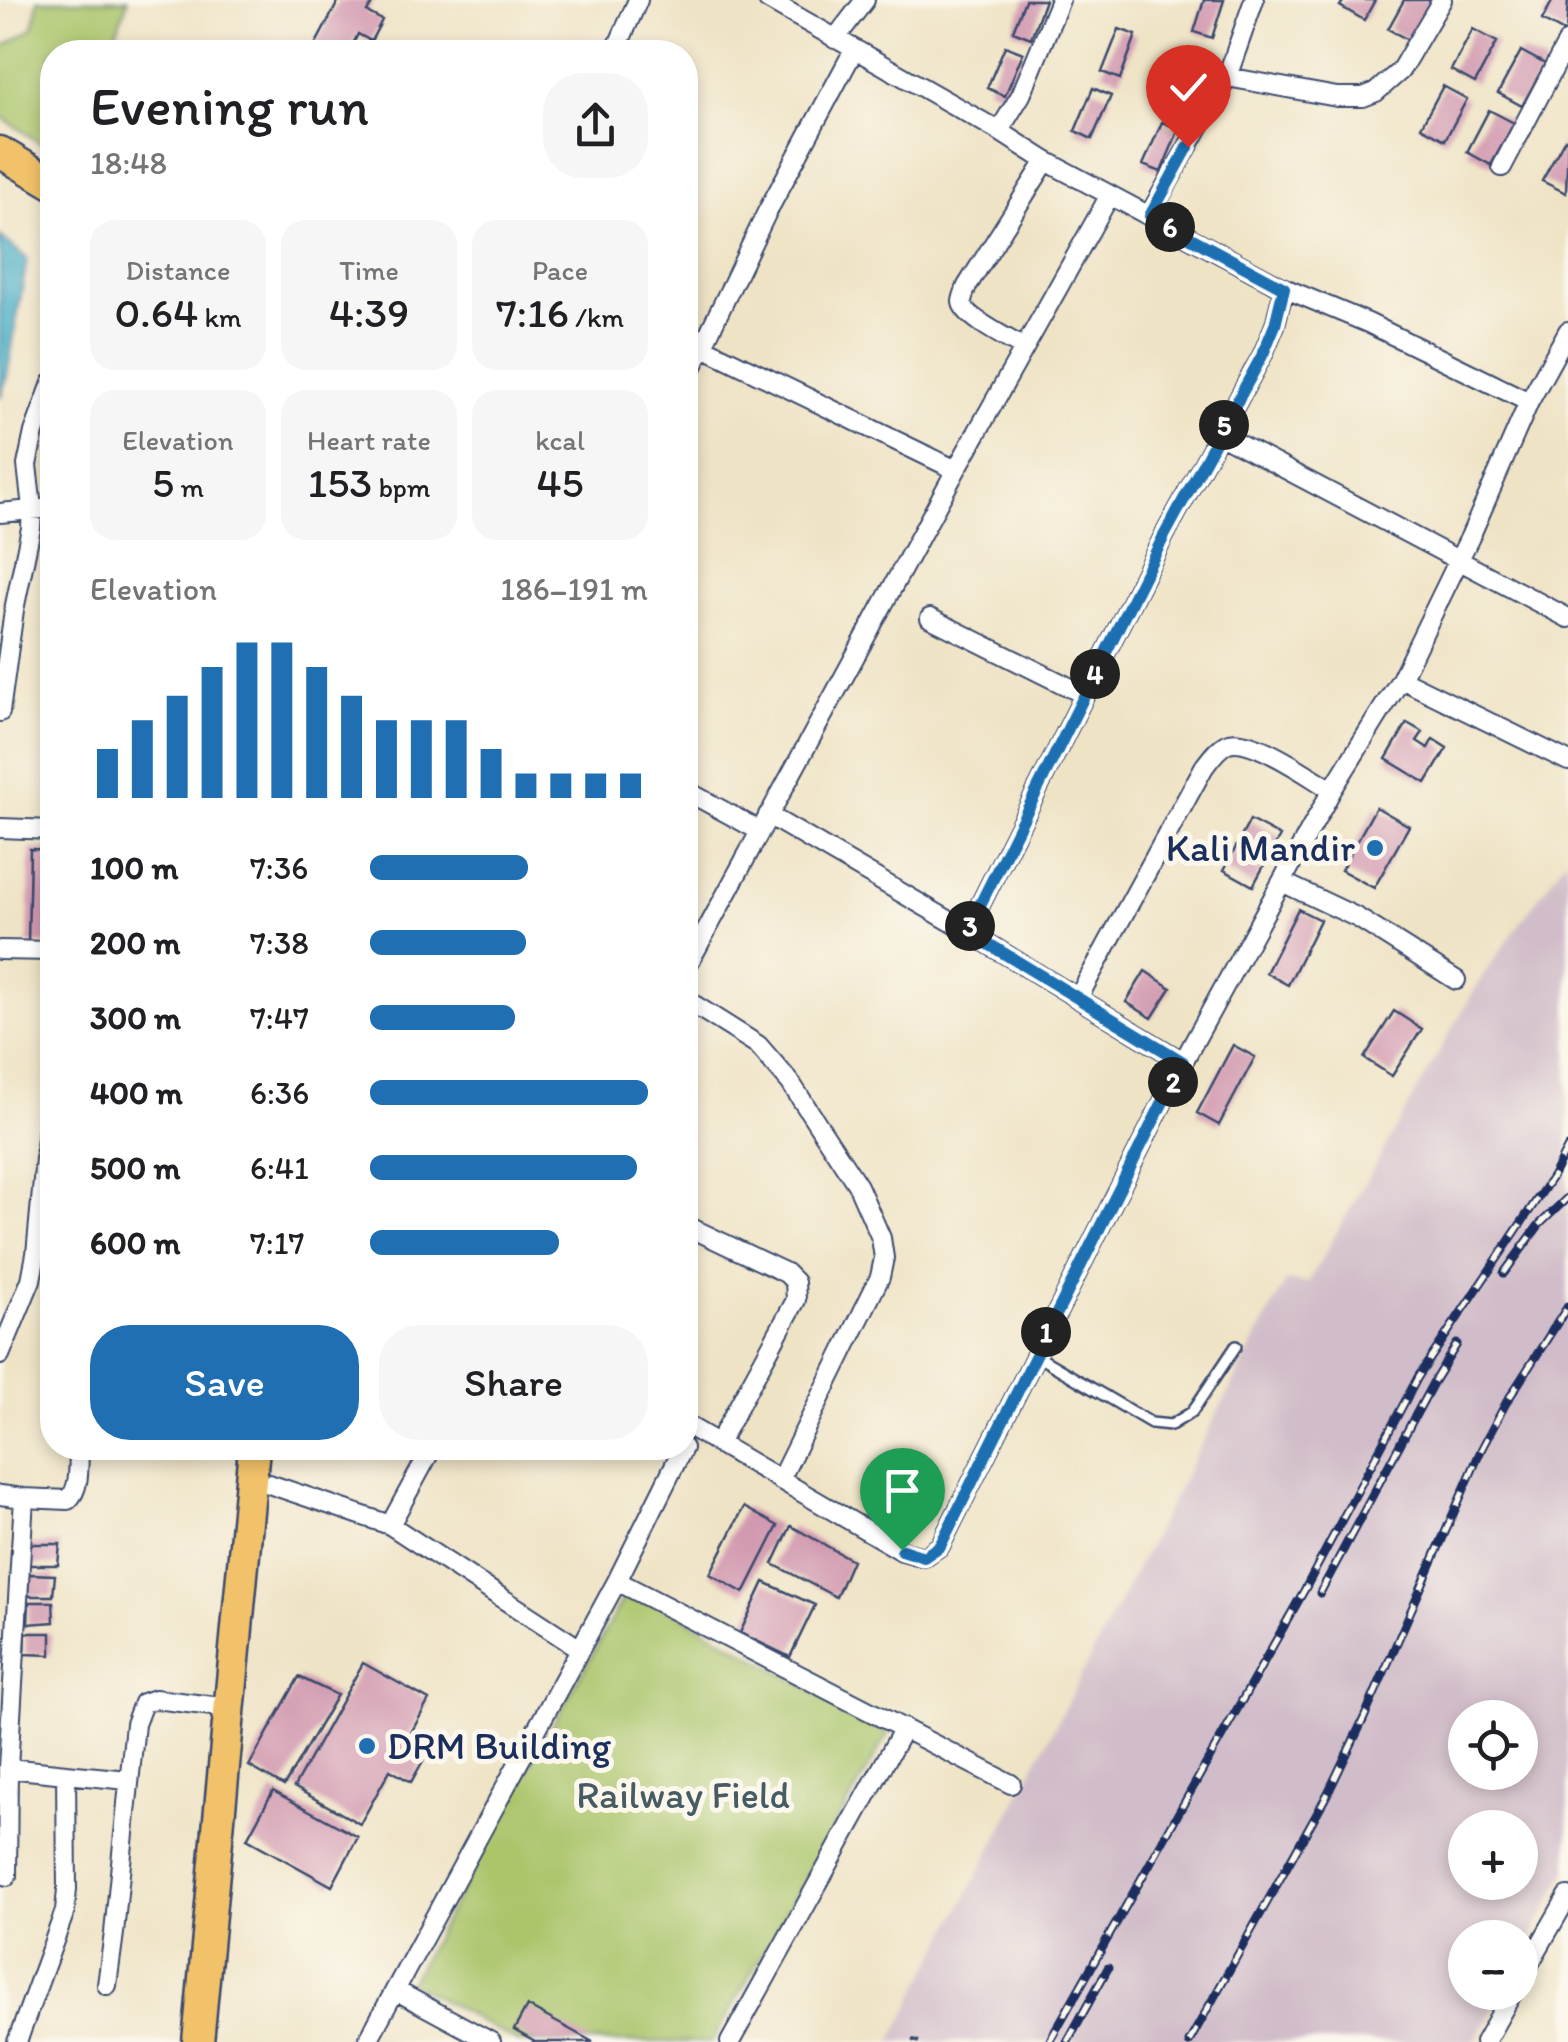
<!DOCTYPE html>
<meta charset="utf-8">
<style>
:root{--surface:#fff;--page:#f6f6f6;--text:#202124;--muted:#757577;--accent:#1f6fb2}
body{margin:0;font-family:Itim,sans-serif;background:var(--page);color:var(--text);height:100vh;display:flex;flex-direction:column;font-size:38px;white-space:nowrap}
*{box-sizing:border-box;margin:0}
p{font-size:32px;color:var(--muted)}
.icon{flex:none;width:55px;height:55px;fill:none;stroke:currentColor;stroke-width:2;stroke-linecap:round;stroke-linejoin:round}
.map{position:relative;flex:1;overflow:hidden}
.details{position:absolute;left:40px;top:40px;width:658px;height:1420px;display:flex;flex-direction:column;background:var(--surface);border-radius:40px;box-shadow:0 5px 15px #0003}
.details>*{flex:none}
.fabs{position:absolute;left:1448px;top:1700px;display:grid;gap:20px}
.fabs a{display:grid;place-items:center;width:90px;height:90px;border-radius:50%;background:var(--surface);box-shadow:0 5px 15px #0003;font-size:50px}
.pin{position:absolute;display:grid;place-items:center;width:85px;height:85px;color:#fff;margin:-102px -42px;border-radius:50% 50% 50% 0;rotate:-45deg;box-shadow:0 0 10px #0007}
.pin .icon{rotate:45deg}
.km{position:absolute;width:50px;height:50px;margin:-25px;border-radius:50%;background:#222;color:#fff;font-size:28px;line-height:50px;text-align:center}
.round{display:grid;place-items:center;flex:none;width:105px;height:105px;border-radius:40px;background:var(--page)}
.summary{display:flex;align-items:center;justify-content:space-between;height:170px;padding:0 50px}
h1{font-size:55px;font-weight:600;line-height:75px}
.metrics{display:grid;grid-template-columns:repeat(3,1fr);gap:15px;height:170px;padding:10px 50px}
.metrics div{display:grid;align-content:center;border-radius:25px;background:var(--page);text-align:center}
.metrics b{font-size:42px;font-weight:600}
.metrics small{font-size:28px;font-weight:400}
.metrics p{font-size:28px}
.chart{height:280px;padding:20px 50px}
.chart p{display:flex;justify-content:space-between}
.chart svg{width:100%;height:180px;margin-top:10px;stroke:var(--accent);stroke-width:6}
.cta{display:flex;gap:20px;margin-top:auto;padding:20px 50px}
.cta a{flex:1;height:115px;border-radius:40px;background:var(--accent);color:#fff;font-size:40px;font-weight:600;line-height:115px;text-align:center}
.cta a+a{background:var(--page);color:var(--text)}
ul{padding:0 50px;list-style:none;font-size:32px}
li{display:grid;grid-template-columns:160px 120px 1fr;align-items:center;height:75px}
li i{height:25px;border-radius:12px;background:var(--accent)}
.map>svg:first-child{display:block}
.industrial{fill:#d1bdc9;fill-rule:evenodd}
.green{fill:#aac56b;stroke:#627a64;stroke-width:2.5}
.water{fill:#44acc4;stroke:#306e91;stroke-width:2.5}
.building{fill:#d29ab0}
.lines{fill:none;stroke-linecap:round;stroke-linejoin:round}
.service-casing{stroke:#3b4a6d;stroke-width:14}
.minor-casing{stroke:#3b4a6d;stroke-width:22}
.trunk-casing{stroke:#3b4a6d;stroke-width:35}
.path{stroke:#3b4a6d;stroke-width:4;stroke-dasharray:8 8;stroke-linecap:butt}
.service{stroke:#fff;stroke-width:9}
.minor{stroke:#fff;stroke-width:18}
.trunk{stroke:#f2c26a;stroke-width:30}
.rail-casing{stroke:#1b2f5e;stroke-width:9}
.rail{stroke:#fbf7ec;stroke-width:5;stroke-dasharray:15;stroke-linecap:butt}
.route-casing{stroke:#fff;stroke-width:20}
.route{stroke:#1f6fb2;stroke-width:12}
.poi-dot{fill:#1f6fb2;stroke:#fbf7ec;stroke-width:4}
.labels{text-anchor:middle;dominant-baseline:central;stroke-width:10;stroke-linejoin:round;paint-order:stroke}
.poi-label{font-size:38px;fill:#1b2f5e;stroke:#fbf7ec;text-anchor:end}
.park-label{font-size:38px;fill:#465c62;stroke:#fbf7ec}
</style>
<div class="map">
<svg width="1568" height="2042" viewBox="0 0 1568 2042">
<rect width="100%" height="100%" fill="#fbf7ec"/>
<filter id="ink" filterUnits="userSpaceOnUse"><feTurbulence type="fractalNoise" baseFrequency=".01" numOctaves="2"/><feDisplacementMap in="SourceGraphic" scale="20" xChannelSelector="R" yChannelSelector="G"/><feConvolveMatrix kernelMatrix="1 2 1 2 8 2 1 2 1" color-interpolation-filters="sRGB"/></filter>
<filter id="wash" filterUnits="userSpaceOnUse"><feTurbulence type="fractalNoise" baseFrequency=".0048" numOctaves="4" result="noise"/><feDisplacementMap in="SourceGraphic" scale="40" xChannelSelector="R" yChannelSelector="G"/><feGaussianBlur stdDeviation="2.25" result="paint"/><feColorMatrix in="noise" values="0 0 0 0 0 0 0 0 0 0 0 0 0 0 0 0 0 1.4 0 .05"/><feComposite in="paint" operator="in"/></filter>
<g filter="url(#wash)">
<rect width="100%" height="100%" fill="#efe3c5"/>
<!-- industrial -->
<path class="industrial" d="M1568,856V1867L1520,1958V1938H1465V1992L1502,1993L1493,2009L1474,2042H891L1286,1281L1308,1283L1483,975ZM1465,1718H1520V1772H1465ZM1465,1828H1520V1882H1465Z"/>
<!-- green -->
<path class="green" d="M38,0H128L109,52H52V151L0,116V49L33,28Z
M630,1586L888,1734L712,2042H518L410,1982Z"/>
<!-- water -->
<path class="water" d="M0,236L27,259L7,376L0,398Z"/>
<g id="blocks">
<!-- building -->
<path class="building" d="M339,0L344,2L345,0H374L367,12L382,20L371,41L358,34L349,52H315L312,51Z
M1025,0H1045L1031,38L1013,31Z
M1204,0H1224L1212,38L1194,32Z
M1344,0H1375L1364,20L1340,6Z
M1404,0H1435L1412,42L1388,29Z
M1553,0H1568L1566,33L1542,20Z
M1119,29L1136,35L1120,79L1102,72Z
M1473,29L1497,42L1475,83L1451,70Z
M1005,46L1023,53L1005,96L987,88Z
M1521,51L1545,64L1522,106L1498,93Z
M1186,56L1204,62L1188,106L1170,99Z
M1443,86L1467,99L1445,140L1421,127Z
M1093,88L1111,96L1092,139L1075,131Z
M1489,110L1514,123L1491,165L1467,152Z
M1162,122L1179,129L1161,172L1143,165Z
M1565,139L1568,141L1566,193L1542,181Z
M1407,723L1423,732L1417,741L1428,748L1433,739L1447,748L1426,783L1386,759Z
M1376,807L1409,826L1374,888L1341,870Z
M1250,820L1280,836L1253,886L1224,870Z
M30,849L52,850V944H28Z
M1298,909L1320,920L1288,985L1266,973Z
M1145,971L1171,988L1152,1018L1126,1002Z
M1394,1011L1422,1029L1392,1076L1364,1058Z
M1233,1045L1255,1057L1219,1125L1197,1113Z
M744,1507L778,1526L744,1593L710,1574Z
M791,1526L852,1560L836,1597L773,1564Z
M27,1544H60L58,1565H26Z
M29,1574L55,1575L53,1596H28Z
M764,1582L815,1605L790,1657L740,1633Z
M29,1602H53L54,1622L28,1624Z
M26,1633H51V1655L25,1654Z
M363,1663L429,1700L407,1740L428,1752L411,1782L390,1770L360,1824L294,1787Z
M299,1677L337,1695L284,1786L249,1766Z
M273,1791L358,1837L332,1886L247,1839Z
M527,2006L593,2042H535L514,2030Z"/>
</g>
</g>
<g filter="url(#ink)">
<use href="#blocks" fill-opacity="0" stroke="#3b4a6d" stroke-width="2.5"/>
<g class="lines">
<defs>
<path id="service" d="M1037,1356L1151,1423L1171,1425L1192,1412L1236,1346"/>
<path id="minor" d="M835,39L865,0
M615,52L638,0
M1227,77L1337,97H1363L1376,92L1400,71L1442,0
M999,131L1021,95L1060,0
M1502,167L1568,41
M1149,216L1227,77L1254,0
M703,347L956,470
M1024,348C1011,340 963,317 962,302C962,298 965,291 967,286L1046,161
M685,383L767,212L854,50
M1529,402L1568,331
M1219,434L1568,618
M0,513L52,508
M930,618L1085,695
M1401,679L1568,761
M0,712L14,610L31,528L32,508L27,465L34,432L52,383
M685,790L760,831
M768,815L967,931L1183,1062
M0,828L52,830
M1282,882L1358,918L1456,980
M967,931L1164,536L1263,354L1275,325L1284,288
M0,950L52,951
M685,970L956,470L1110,195L1046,161L999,131L768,0
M1078,998L1204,767C1210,759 1217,749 1226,744C1249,733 1310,777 1332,790
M685,999L758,1045L790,1082L858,1186L881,1238L884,1258L880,1277L780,1480
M685,1225L786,1273L795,1282L796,1300L718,1444
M0,1355L31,1280L36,1254L52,1085
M685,1424L902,1551L924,1557L940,1546L1183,1062L1332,790L1401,679L1470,537L1529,402L1368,323L1284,288L1110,195
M269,1484L390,1525L432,1448
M0,1495L24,1498L68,1500C81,1488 78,1465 79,1448
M390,1525L580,1649
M617,1581L1011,1784
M8,1768L66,1774
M7,1876L8,1768L24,1498
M1520,1980L1568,1896
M107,1985L114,1933L135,1724L143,1703L155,1699L229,1708
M395,1990L491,2042
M17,2042L65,1911L67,1889L66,1774L128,1780
M367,2042L617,1581L683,1448
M730,2042L904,1728
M1485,2042L1513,1992"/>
<path id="trunk" d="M0,152L52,183
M198,2042L254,1448"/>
</defs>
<!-- service casing -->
<use href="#service" class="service-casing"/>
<!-- minor casing -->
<use href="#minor" class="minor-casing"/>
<!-- trunk casing -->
<use href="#trunk" class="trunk-casing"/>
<!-- path -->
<path class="path" d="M913,2042L914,2040L919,2042"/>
<!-- service -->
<use href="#service" class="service"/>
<!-- minor -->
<use href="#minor" class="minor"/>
<!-- trunk -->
<use href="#trunk" class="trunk"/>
<defs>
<path id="rail" d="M1504,1273L1539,1225L1568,1197
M1320,1593L1434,1381L1457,1344
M1049,2042L1305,1589L1418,1377L1552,1177L1568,1147
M1067,2042L1108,1968
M1189,2042L1328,1793L1364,1718L1482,1448L1506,1403L1568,1306"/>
</defs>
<!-- rail casing -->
<use href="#rail" class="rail-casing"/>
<!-- rail -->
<use href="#rail" class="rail"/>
</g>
</g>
<g class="lines" filter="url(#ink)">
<defs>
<path id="route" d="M902,1550L924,1557L940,1546L1183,1062L967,931L1164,536L1263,354L1275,325L1284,288L1150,216L1188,147"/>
</defs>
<!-- route casing -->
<use href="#route" class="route-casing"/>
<!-- route -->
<use href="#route" class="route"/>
</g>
<!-- markers -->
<g class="poi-dot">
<circle cx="1375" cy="848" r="10"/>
<circle cx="367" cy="1746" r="10"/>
</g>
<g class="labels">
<!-- poi labels -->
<g class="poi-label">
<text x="1355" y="848">Kali Mandir</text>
<text x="387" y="1746" text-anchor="start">DRM Building</text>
</g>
<!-- park labels -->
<g class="park-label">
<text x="683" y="1795">Railway Field</text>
</g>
</g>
</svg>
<div class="fabs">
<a><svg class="icon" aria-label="locate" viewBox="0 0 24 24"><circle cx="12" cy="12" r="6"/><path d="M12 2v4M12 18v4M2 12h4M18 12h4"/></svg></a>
<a>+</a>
<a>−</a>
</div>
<div class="pin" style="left:902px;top:1550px;background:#1e9e55"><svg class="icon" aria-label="arrive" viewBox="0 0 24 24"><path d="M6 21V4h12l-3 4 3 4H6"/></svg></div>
<div class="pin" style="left:1188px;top:147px;background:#d93025"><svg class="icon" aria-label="check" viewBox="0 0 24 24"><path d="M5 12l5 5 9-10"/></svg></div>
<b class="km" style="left:1046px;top:1332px">1</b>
<b class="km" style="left:1173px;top:1082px">2</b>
<b class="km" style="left:970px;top:926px">3</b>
<b class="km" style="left:1095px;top:674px">4</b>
<b class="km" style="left:1224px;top:425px">5</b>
<b class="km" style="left:1170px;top:227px">6</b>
<section class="details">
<div class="summary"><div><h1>Evening run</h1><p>18:48</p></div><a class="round"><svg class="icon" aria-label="share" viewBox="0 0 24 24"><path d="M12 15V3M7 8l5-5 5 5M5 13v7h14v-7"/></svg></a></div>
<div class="metrics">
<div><p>Distance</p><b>0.64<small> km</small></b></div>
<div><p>Time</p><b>4:39</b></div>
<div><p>Pace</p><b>7:16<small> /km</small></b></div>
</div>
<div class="metrics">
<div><p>Elevation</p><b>5<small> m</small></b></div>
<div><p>Heart rate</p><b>153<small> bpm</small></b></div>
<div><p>kcal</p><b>45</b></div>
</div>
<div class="chart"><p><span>Elevation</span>186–191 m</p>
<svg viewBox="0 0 160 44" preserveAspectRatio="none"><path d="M5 44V32M15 44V25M25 44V19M35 44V12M45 44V6M55 44V6M65 44V12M75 44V19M85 44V25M95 44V25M105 44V25M115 44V32M125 44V38M135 44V38M145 44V38M155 44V38"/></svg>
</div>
<ul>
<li><b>100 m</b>7:36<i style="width:57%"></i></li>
<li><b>200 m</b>7:38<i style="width:56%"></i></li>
<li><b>300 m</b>7:47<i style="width:52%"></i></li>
<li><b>400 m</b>6:36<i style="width:100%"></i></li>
<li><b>500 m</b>6:41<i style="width:96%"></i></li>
<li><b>600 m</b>7:17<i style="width:68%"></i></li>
</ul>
<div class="cta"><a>Save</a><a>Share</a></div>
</section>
</div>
